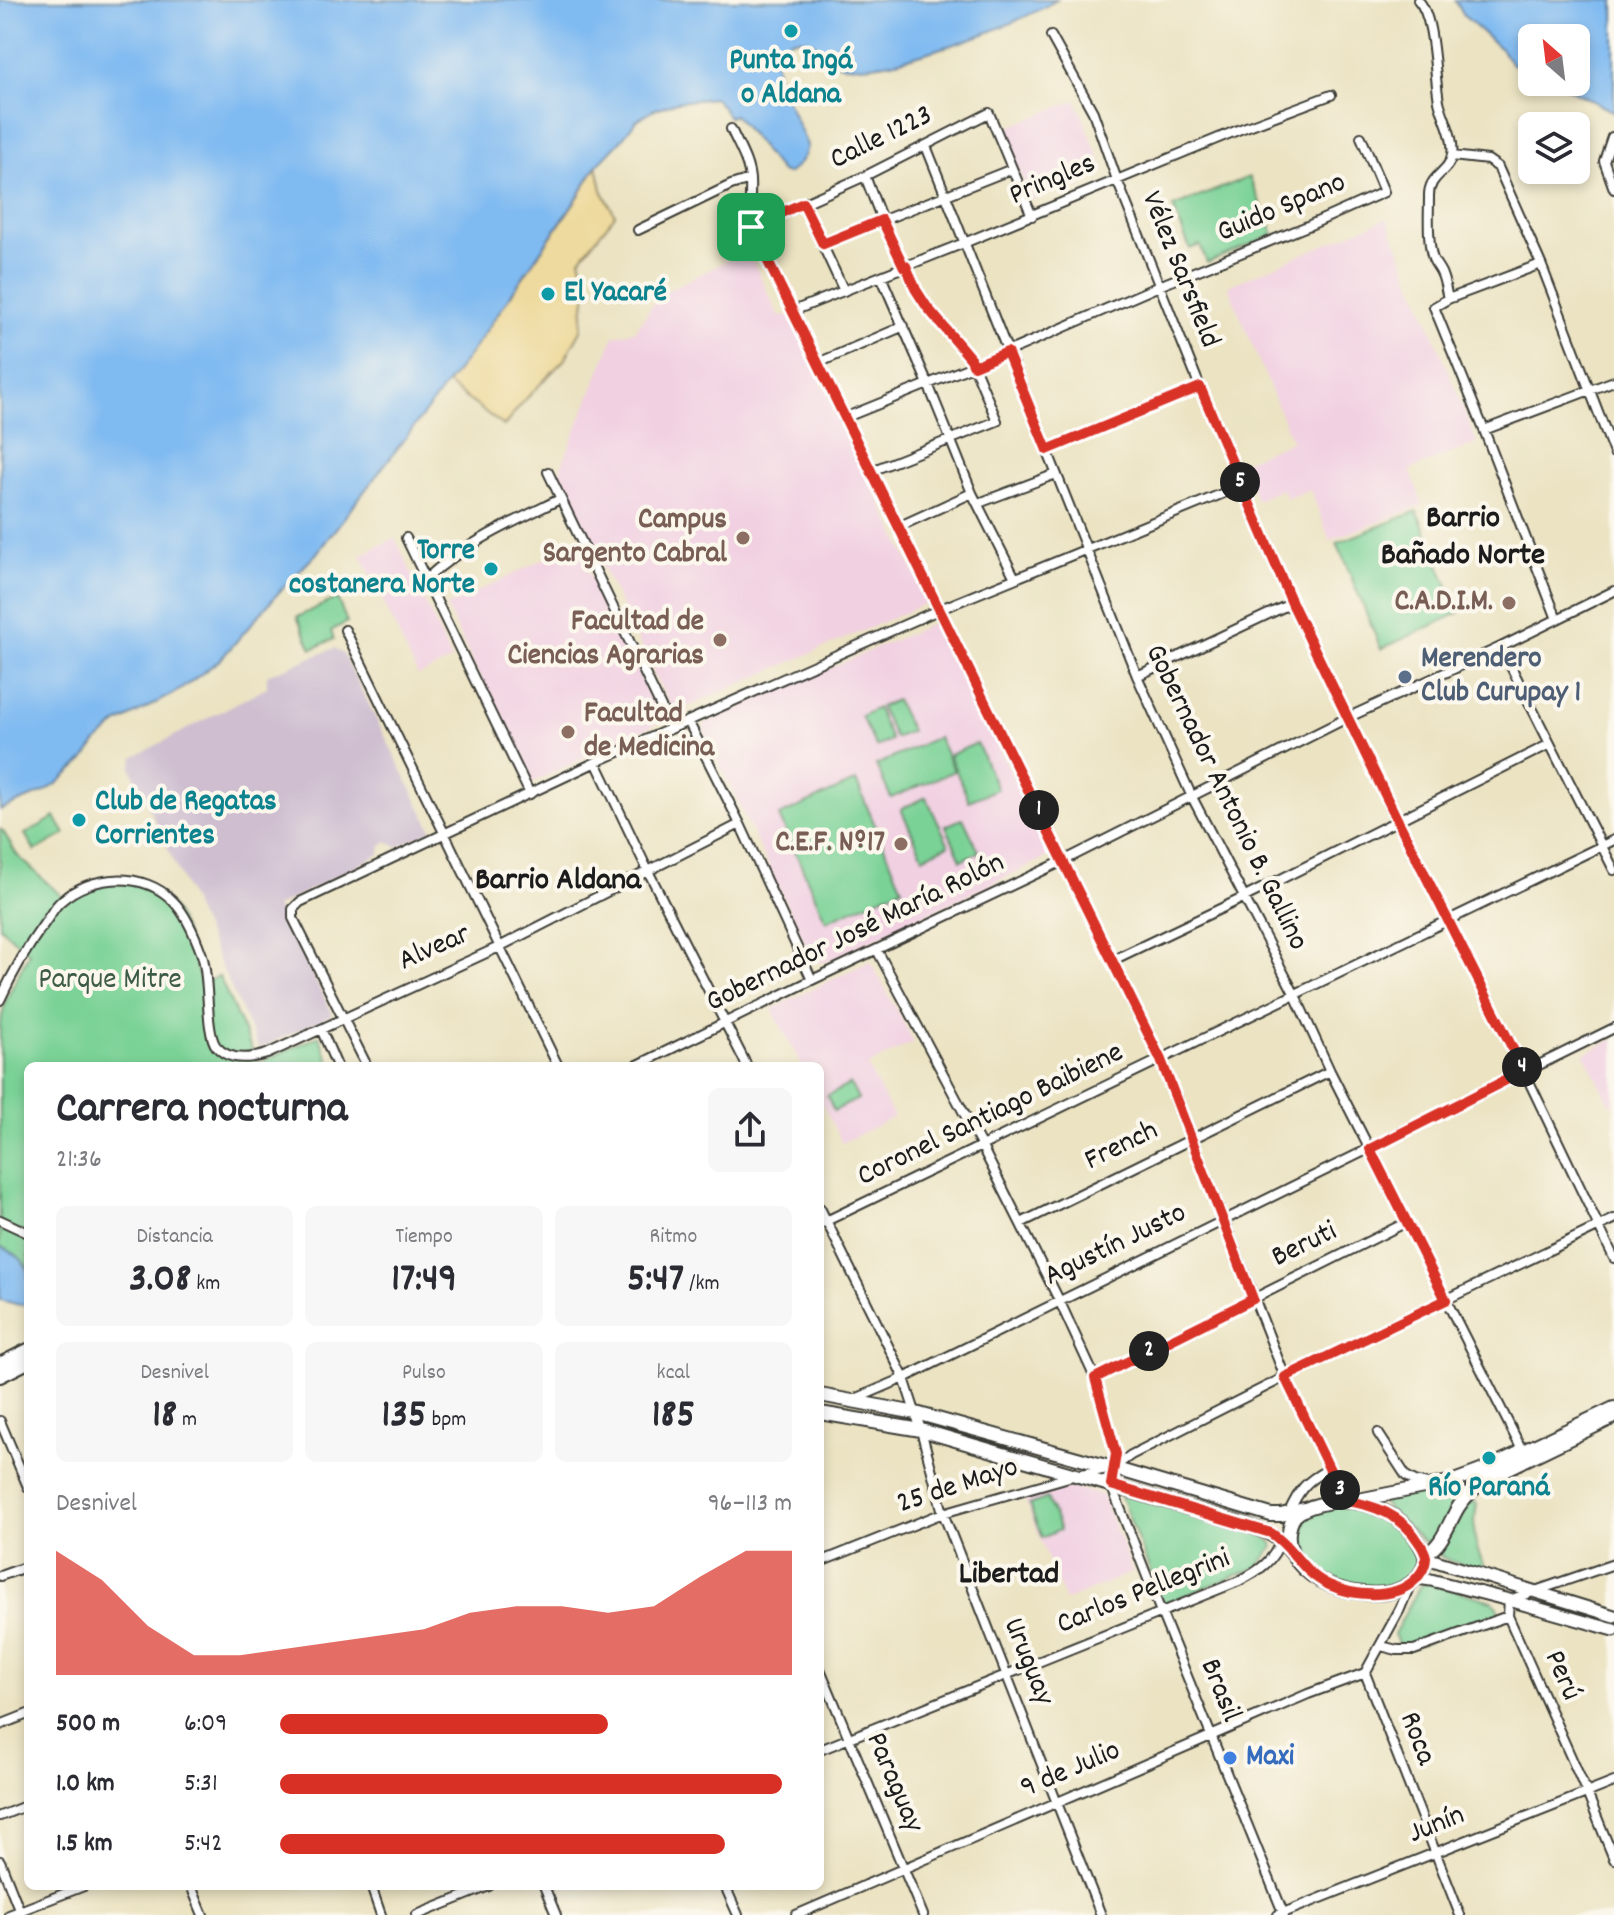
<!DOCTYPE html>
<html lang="es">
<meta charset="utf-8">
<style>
:root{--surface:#fff;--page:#f7f7f7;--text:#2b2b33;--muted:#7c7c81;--accent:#d93025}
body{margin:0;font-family:Dekko,sans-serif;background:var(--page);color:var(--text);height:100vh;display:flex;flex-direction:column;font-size:30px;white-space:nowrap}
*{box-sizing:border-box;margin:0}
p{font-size:26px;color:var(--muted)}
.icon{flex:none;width:44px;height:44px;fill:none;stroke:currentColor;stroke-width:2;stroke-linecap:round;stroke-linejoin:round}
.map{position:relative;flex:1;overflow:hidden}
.drawer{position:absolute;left:24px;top:1062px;width:800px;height:828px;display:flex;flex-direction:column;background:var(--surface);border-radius:12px;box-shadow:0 4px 12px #0003}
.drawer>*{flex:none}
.needle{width:52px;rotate:332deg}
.controls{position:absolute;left:1518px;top:24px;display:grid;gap:16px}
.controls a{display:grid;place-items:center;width:72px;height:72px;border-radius:12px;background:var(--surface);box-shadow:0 4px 12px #0003;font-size:40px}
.pin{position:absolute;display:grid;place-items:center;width:68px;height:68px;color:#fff;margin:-34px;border-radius:16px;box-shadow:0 4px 12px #0006}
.km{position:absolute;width:40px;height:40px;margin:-20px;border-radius:50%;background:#222;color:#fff;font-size:22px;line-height:40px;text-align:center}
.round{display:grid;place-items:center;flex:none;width:84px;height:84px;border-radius:12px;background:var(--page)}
.headline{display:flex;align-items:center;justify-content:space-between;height:136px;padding:0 32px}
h1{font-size:44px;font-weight:700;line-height:60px}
.metrics{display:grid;grid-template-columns:repeat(3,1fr);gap:12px;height:136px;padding:8px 32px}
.metrics div{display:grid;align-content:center;border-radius:12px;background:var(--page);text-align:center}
.metrics b{font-size:40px;font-weight:700}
.metrics small{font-size:22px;font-weight:400}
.metrics p{font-size:22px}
.chart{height:224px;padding:16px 32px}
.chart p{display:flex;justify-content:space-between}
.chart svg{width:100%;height:144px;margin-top:8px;fill:var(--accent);opacity:.7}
ul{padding:0 32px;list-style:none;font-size:26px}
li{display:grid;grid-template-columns:128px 96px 1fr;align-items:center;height:60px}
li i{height:20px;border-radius:10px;background:var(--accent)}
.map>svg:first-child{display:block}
.built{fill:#f1d0e2}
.industrial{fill:#cebed0}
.green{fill:#7ad296;stroke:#4b7759;stroke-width:2}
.sand{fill:#eeda9e;stroke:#857b5d;stroke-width:2}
.water{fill:#7fbaf1;stroke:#4e6b86;stroke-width:2}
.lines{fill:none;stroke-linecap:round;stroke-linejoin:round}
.street-casing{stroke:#3b3a35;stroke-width:12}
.secondary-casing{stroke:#3b3a35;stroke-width:15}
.primary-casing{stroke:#3b3a35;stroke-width:16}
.street{stroke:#fff;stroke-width:8}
.secondary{stroke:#fff;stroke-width:11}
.primary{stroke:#fff;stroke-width:12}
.route-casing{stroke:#fff;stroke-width:16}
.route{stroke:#d93025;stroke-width:10}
.culture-dot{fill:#0f9aa8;stroke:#fbf7ec;stroke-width:3}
.education-dot{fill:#8d6e63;stroke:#fbf7ec;stroke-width:3}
.service-dot{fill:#5c6f8a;stroke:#fbf7ec;stroke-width:3}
.shop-dot{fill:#3f7fe0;stroke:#fbf7ec;stroke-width:3}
.labels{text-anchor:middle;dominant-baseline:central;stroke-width:8;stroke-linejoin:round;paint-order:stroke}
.culture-label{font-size:30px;font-weight:bold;fill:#0d838f;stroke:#fbf7ec}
.street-label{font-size:30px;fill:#1c1c1c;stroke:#fbf7ec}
.education-label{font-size:30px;font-weight:bold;fill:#785e54;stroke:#fbf7ec;text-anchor:end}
.service-label{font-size:30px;font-weight:bold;fill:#4e5e75;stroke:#fbf7ec;text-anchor:start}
.park-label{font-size:30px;fill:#3d5c47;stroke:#fbf7ec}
.shop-label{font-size:30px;font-weight:bold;fill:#366cbe;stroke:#fbf7ec;text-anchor:start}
.neighbourhood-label{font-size:32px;font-weight:bold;fill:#1c1c1c;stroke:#fbf7ec}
</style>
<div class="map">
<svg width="1614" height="1915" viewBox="0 0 1614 1915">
<rect width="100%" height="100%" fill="#fbf7ec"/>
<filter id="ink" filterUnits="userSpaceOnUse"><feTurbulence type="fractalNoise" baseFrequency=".0125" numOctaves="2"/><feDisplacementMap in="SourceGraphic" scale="16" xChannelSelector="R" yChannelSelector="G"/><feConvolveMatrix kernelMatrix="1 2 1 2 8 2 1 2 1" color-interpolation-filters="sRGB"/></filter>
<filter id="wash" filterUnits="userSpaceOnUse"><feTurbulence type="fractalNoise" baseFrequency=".006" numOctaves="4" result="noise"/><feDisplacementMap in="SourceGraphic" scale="32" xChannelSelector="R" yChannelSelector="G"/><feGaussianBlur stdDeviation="1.8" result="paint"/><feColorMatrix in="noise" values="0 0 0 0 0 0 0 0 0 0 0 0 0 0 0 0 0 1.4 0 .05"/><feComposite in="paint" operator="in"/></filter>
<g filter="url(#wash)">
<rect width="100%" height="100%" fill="#ebe3c2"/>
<!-- built -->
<path class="built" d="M1076,100L1104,170L1031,201L1002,130Z
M1387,218L1477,443L1410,470L1423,505L1330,540L1310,489L1286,499L1282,489L1256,500L1242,462L1292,441L1228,286Z
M748,250L779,317L789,315L929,602L673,713L558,475L614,336L635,331L659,295Z
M395,538L452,660L418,676L361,555Z
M575,544L662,721L531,783L446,607Z
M934,623L941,626L1048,850L1046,858L824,963L813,960L703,729L706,722Z
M870,961L914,1042L867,1066L894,1117L842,1143L820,1100V1066H802L772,1009Z
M1614,1039V1103L1611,1105L1584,1054Z
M1070,1487L1102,1495L1133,1572L1065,1601L1025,1501Z"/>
<!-- industrial -->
<path class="industrial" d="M335,648L344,655L432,830L397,847L387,841L381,845L380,854L276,907L333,1014L259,1049L131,768L134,757L267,687V675Z"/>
<!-- green -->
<path class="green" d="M1249,177L1274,234L1207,263L1200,245L1190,249L1173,207Z
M1417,511L1459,613L1381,649L1337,543Z
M337,598L347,622L331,631L334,639L312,649L297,617Z
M896,700L911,731L895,738L880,707Z
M877,708L891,740L876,747L861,716Z
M938,737L954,771L891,798L876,765Z
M977,743L997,789L969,801L949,755Z
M856,781L902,888L826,921L779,816Z
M926,797L949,845L923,857L901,809Z
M55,817L65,834L35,851L25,834Z
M963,818L979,852L961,860L946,826Z
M0,829L3,831L17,855L66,900C71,897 76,892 82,890C111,876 154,880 172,908C187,931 193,959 201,984L219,976L258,1063L319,1036L332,1066H28V1269C20,1259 12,1251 0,1247V1024L6,1000L29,953L0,927Z
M850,1084L858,1099L834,1111L827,1096Z
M1491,1471L1434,1542L1431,1543L1423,1541L1383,1504L1382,1501Z
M1119,1492L1264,1535L1272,1542L1273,1547L1259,1566L1253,1569L1163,1604Z
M1047,1498L1060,1530L1042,1538L1029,1505Z
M1474,1501L1477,1504C1473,1531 1472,1542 1485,1567L1483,1571L1445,1559L1441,1557L1440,1552L1466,1506Z
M1329,1507H1352L1375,1512L1404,1530L1419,1554L1418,1569L1405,1583L1373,1590L1332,1582L1309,1568L1297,1551L1294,1531L1303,1517L1309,1513Z
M1427,1582L1492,1601L1498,1606L1500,1613L1499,1615L1411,1648L1399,1646L1394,1634L1419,1587Z"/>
<!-- sand -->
<path class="sand" d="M597,165L602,190L615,215L580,259L587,284L581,330L565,359L525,400L504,426L447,384L475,347L579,196Z"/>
<!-- water -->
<path class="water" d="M0,0H1057C1019,22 979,37 938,49C907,59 874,69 841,65C829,59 822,46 810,41C803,38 797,38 791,40C773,46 775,65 778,80L807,145C806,157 797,167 787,174L781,172L737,118L734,115L729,117L715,98L676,102L653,110L636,121L622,139L597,165L579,195L475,347L447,384L316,554L280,591L221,659L180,690L117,724L97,742L84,760L58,783L44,792L0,810Z
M1455,0H1614V112L1566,87L1554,82H1576V38H1532V74L1512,64L1501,49L1464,16Z
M0,1247C33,1258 28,1275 28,1304L20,1305L0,1300Z"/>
</g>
<g filter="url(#ink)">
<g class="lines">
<defs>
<path id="street" d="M1418,0C1435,17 1434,76 1439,101C1443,118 1455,138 1452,155C1449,173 1428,175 1429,197C1429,214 1427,242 1433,259C1435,264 1440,269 1442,275C1445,282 1446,291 1448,299
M1051,36L1093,112L1117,180L1200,387L1292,603L1397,819L1524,1071L1614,1258
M731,129C738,145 749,162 750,180C751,196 748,211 751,227L1161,1060L1285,1377L1345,1501
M1612,137L1604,161L1614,189
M926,146L1137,676L1192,797L1295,995L1330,1071L1523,1452
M1452,156L1488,160L1498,167L1541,264L1614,453
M865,176L882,220L904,267
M803,203L844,291
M751,227L865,176L989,113L1032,216
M638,230L731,185L750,179
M823,244L1012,169
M1541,264L1448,299L1434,307L1484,430L1557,619
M881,276L928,384L972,493L1015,578
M793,311L964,243L1238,130L1331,95
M818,363L904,326
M844,418L1007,352L1159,286L1310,225L1384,192L1361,137
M1484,430L1614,381
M1047,450L1200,387
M871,471L997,421L971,359L927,307L916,290L906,266
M548,472L671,728
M979,503L1056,474
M898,527L972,493
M406,538L530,794
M426,579C465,543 513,522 560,499
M345,630L558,1066
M1501,647L1614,870
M1137,676L1292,603
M688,721L740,824L812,980
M596,762L648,871L747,1066
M877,950L981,1145L1059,1300L1095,1378L1116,1454L1111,1485L1161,1612L1284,1915
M1113,960L1245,897L1550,744
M0,1000C13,972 28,946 46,921C51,914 55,906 61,901C91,874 144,871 173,901C186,914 196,938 202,955C210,978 205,1031 216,1046C229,1062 250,1059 267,1054L499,947L740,824
M321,1029L337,1066
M367,1066L293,918V909L300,902L596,762L938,610L1241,486
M636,1066L812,980L1063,861L1347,718L1501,647L1614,591
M820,1208L904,1378L921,1430L943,1513L1101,1915
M0,1220L28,1233
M1021,1223L1330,1071
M820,1224L1614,840
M1095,1378L1407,1222
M853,1400L904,1378L1614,1028
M0,1421L28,1487
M1378,1433L1406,1476L1415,1481L1428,1484
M1288,1514C1299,1490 1305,1481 1329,1469
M820,1562L943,1513L1076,1475L1113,1468L1131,1455L1285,1377L1614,1219
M1614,1564L1509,1600L1508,1616L1587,1793L1614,1859
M0,1576L28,1566
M1381,1646L1397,1650H1414L1508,1616
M820,1669L923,1915
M1365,1673L1460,1915
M1365,1673L1400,1609L1410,1585
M0,1725L28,1714
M820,1750L1239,1581C1259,1571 1274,1561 1281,1539
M0,1816L28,1805
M0,1861L21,1914
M191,1886L203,1915
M371,1886L381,1915
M544,1886L556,1915
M725,1886L738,1915
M9,1915L84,1886
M417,1915L489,1886
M796,1915L1308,1694L1365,1673
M1278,1915L1614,1782"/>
<path id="secondary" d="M1426,1558L1614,1616
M1417,1578L1431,1580L1509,1600L1614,1630"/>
<path id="primary" d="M0,1364L28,1350
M0,1376L28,1362
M820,1395L916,1413L1113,1468L1271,1515H1281L1304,1509
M820,1413L921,1430L1240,1523C1267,1532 1276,1533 1294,1556
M1335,1501C1367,1500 1403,1514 1419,1543C1424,1551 1427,1556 1424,1566C1420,1578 1410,1585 1398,1590C1362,1603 1284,1581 1289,1532C1290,1524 1293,1516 1300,1512C1310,1505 1323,1504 1335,1501Z
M1353,1501L1454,1481L1481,1471L1614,1408
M1425,1554C1443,1546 1449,1521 1459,1506C1467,1494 1476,1486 1488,1478L1614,1417"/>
</defs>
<!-- street casing -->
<use href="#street" class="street-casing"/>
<!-- secondary casing -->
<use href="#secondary" class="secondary-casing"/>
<!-- primary casing -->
<use href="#primary" class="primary-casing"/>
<!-- street -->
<use href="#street" class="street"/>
<!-- secondary -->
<use href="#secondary" class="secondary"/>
<!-- primary -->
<use href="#primary" class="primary"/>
</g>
</g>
<g class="lines" filter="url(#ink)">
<defs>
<path id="route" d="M803,203L823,244L882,220L904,267L906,266L916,290L927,307L971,359L974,366L1007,352L1047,450L1200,387L1292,603L1397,819L1524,1071L1370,1149L1446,1300L1285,1377L1345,1501C1373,1504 1403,1516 1418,1541C1421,1545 1425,1552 1426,1557C1426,1563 1423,1570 1420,1574C1401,1601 1356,1597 1329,1585C1301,1572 1295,1549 1271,1533L1111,1485L1116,1454L1095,1378L1253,1299L1161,1060L751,227Z"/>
</defs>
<!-- route casing -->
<use href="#route" class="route-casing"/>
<!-- route -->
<use href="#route" class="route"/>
</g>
<!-- markers -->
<g class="culture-dot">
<circle cx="791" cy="31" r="8"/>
<circle cx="548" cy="294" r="8"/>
<circle cx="491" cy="569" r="8"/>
<circle cx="79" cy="820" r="8"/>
<circle cx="1489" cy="1458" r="8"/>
</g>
<g class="education-dot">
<circle cx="743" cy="538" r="8"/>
<circle cx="1509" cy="603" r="8"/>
<circle cx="720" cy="640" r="8"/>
<circle cx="568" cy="732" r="8"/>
<circle cx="901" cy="844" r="8"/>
</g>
<circle class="service-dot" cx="1405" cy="677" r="8"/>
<circle class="shop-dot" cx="1230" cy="1758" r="8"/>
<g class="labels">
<!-- culture labels -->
<g class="culture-label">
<text x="791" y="62">Punta Ingá<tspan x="791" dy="34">o Aldana</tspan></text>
<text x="564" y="294" text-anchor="start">El Yacaré</text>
<text x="475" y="552" text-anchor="end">Torre<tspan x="475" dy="34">costanera Norte</tspan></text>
<text x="95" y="803" text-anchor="start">Club de Regatas<tspan x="95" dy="34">Corrientes</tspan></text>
<text x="1489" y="1489">Río Paraná</text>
</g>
<!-- street labels -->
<g class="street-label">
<text transform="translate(882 139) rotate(-26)">Calle 1223</text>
<text transform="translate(1053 181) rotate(-23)">Pringles</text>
<text transform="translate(1282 209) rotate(-23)">Guido Spano</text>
<text transform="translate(1179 270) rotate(68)">Vélez Sarsfield</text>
<text transform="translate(1225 798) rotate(64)">Gobernador Antonio B. Gallino</text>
<text transform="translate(856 934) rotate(-26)">Gobernador José María Rolón</text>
<text transform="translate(435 949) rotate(-24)">Alvear</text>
<text transform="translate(991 1116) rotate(-26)">Coronel Santiago Baibiene</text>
<text transform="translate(1122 1147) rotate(-26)">French</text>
<text transform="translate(1116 1246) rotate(-26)">Agustín Justo</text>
<text transform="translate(1305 1246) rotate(-26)">Beruti</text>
<text transform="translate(958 1487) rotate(-18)">25 de Mayo</text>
<text transform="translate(1144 1593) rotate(-22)">Carlos Pellegrini</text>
<text transform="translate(1027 1662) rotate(68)">Uruguay</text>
<text transform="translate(1561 1676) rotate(66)">Perú</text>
<text transform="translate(1219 1691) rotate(68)">Brasil</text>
<text transform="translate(1416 1739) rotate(69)">Roca</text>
<text transform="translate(1071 1771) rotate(-23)">9 de Julio</text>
<text transform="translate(893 1783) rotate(67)">Paraguay</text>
<text transform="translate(1437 1826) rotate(-22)">Junín</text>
</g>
<!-- education labels -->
<g class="education-label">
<text x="727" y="521">Campus<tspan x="727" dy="34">Sargento Cabral</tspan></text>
<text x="1493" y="603">C.A.D.I.M.</text>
<text x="704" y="623">Facultad de<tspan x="704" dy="34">Ciencias Agrarias</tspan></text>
<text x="584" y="715" text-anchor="start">Facultad<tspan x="584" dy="34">de Medicina</tspan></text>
<text x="885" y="844">C.E.F. Nº17</text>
</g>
<!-- service labels -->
<g class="service-label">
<text x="1421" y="660">Merendero<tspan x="1421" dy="34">Club Curupay 1</tspan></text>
</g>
<!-- park labels -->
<g class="park-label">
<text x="110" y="981">Parque Mitre</text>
</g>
<!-- shop labels -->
<g class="shop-label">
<text x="1246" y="1758">Maxi</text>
</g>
<!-- neighbourhood labels -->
<g class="neighbourhood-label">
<text x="1463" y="520">Barrio<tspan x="1463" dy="37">Bañado Norte</tspan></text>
<text x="558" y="882">Barrio Aldana</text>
<text x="1009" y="1576">Libertad</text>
</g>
</g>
</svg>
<div class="controls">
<a><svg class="needle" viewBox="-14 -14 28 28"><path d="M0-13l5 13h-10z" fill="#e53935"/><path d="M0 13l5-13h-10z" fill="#7c7c81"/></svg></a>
<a><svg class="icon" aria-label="layers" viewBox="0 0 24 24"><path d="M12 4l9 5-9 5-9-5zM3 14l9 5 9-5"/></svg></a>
</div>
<div class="pin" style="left:751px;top:227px;background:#1e9e55"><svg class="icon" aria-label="arrive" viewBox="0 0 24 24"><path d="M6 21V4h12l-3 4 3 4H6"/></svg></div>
<b class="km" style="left:1039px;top:810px">1</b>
<b class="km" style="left:1149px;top:1351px">2</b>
<b class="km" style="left:1340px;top:1490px">3</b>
<b class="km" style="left:1522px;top:1067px">4</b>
<b class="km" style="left:1240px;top:482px">5</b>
<section class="drawer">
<div class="headline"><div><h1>Carrera nocturna</h1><p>21:36</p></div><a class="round"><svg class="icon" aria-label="share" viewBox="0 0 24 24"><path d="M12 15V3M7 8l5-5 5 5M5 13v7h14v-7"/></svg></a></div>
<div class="metrics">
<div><p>Distancia</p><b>3.08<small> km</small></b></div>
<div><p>Tiempo</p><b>17:49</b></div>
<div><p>Ritmo</p><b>5:47<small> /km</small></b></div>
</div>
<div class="metrics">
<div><p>Desnivel</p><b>18<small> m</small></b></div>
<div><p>Pulso</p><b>135<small> bpm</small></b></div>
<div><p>kcal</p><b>185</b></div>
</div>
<div class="chart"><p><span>Desnivel</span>96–113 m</p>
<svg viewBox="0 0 160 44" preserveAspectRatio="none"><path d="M0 44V6L10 15L20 29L30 38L40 38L50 36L60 34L70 32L80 30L90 25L100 23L110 23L120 25L130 23L140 14L150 6L160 6V44z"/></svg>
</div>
<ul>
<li><b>500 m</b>6:09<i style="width:64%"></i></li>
<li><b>1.0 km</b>5:31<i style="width:98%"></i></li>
<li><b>1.5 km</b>5:42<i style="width:87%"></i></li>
</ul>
</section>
</div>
